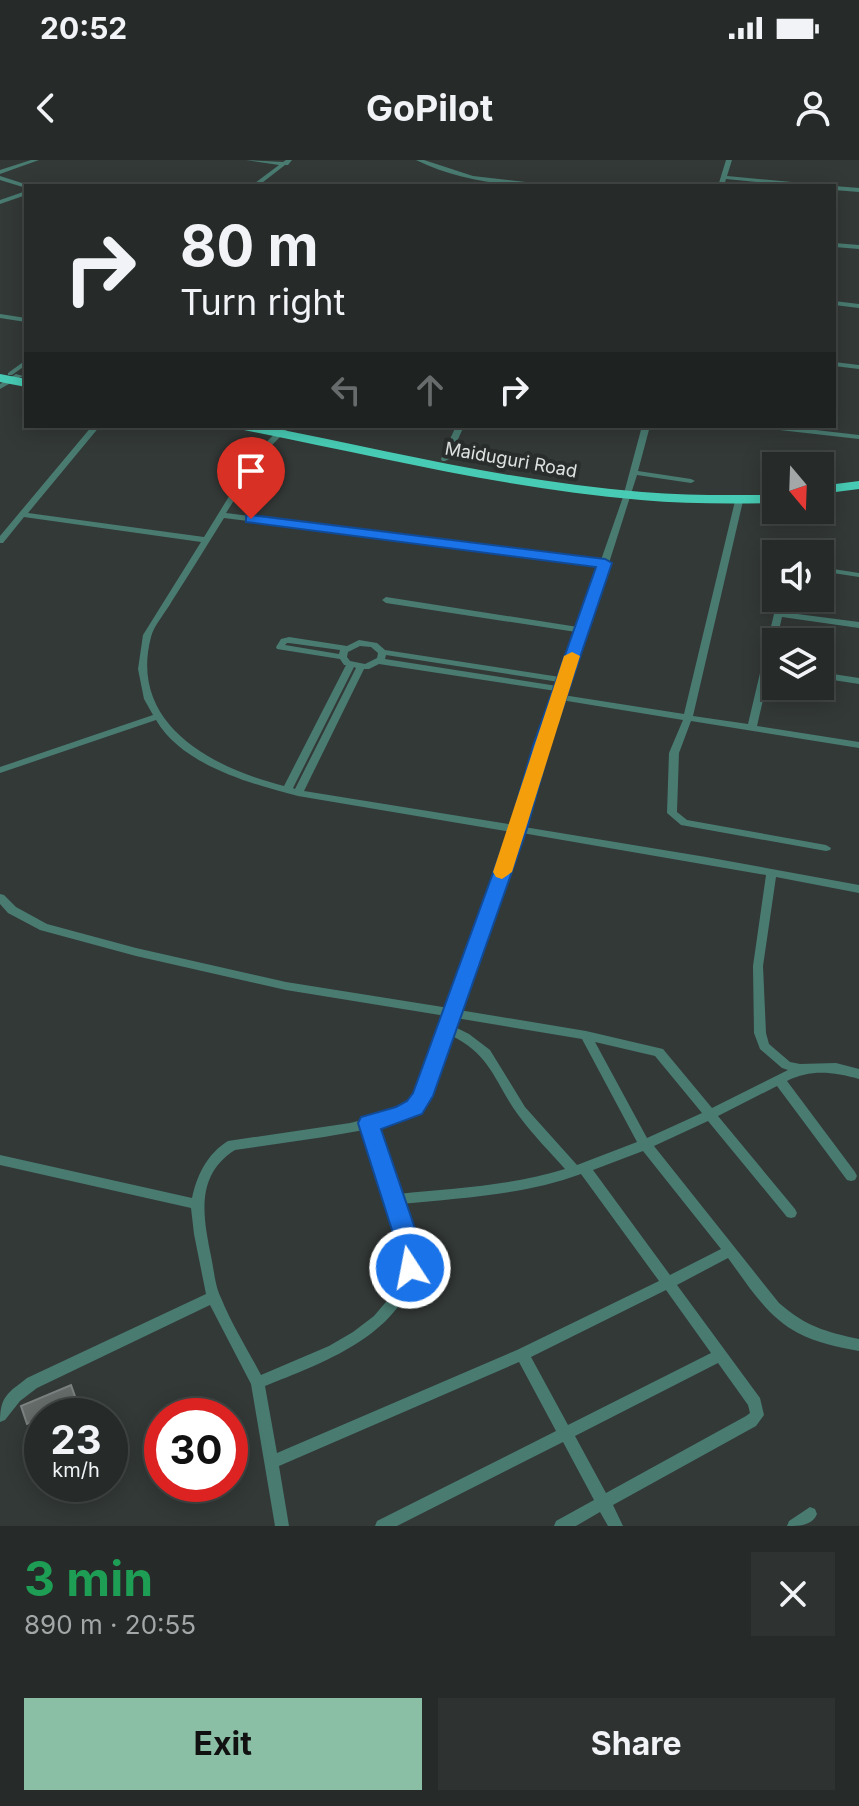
<!DOCTYPE html>
<html lang="en">
<head>
<meta charset="utf-8">
<style>
	body { margin:0; font-family:Inter,sans-serif; background:#2e3331; color:#f1f3f6; height:100vh; display:flex; flex-direction:column; font-size:30px; white-space:nowrap }
	* { box-sizing:border-box; margin:0 }
	p { font-size:26px; color:#a4a7a8 }
	.icon { flex:none; width:44px; height:44px; fill:none; stroke:currentColor; stroke-width:2; stroke-linecap:round; stroke-linejoin:round }
	.map { position:relative; height:1366px; overflow:hidden }
	.drawer { display:flex; flex-direction:column; background:#262b29; flex:1 }
	.drawer>* { flex:none }
	.hud { position:absolute; left:24px; top:24px; width:812px; height:244px; border-radius:0px; box-shadow:0 4px 20px #0003,0 0 0 2px #424746; background:#262b29; color:#f1f3f6; overflow:hidden }
	.needle { width:52px; rotate:161deg }
	.tools { position:absolute; left:762px; top:292px; display:grid; gap:16px }
	.tools a { display:grid; place-items:center; width:72px; height:72px; border-radius:0px; background:#262b29; box-shadow:0 4px 20px #0003,0 0 0 2px #424746; font-size:40px }
	.speed { position:absolute; left:24px; top:1238px; display:flex; gap:16px; font-size:40px; font-weight:700; text-align:center }
	.speed>* { display:grid; place-content:center; width:104px; height:104px; border-radius:50%; background:#262b29; box-shadow:0 4px 20px #0003,0 0 0 2px #424746; line-height:1 }
	.speed small { font-size:20px; font-weight:400 }
	.speed .limit { border:12px solid #d22; background:#fff; color:#111 }
	.pin { position:absolute; display:grid; place-items:center; width:68px; height:68px; color:#fff; margin:-82px -34px; border-radius:50% 50% 50% 0; rotate:-45deg; box-shadow:0 0 8px #0007 }
	.pin .icon { rotate:45deg }
	.me { position:absolute; width:88px; margin:-44px; rotate:349deg; stroke-linejoin:round; filter:drop-shadow(0 0 6px #0008) }
	.turn { display:flex; align-items:center; gap:28px; height:168px; padding:0 24px; font-size:36px }
	.turn .icon { width:104px; height:104px; stroke-width:2.5 }
	.turn b { display:block; font-size:56px; line-height:68px }
	.lanes { display:flex; align-items:center; height:76px; padding:0 24px; background:#0003; justify-content:center; gap:40px; direction:ltr }
	.lanes .off { opacity:.35 }
	.round { display:grid; place-items:center; flex:none; width:84px; height:84px; border-radius:0px; background:#2e3331 }
	.summary { display:flex; align-items:center; justify-content:space-between; height:136px; padding:0 24px }
	h1 { font-size:48px; font-weight:700; line-height:60px; color:#1e9e55 }
	.action { display:flex; gap:16px; margin-top:auto; padding:16px 24px }
	.action a { flex:1; height:92px; border-radius:0px; background:#8abfa5; color:#111; font-size:32px; font-weight:700; line-height:92px; text-align:center }
	.action a+a { background:#2e3331; color:#f1f3f6 }
	.status { display:flex; justify-content:space-between; align-items:center; height:56px; padding:0 40px; background:#262b29; direction:ltr }
	.status svg { height:22px; fill:currentColor }
	header { display:flex; justify-content:space-between; align-items:center; height:104px; padding:0 24px; background:#262b29; font-size:36px; font-weight:700 }
	.map>svg:first-child { display:block }
</style>
</head>
<body>
<div class="status"><b>20:52</b><svg viewBox="0 0 49 12"><path d="M0 12V9h3v3zM5 12V6h3v6zM10 12V3h3v9zM15 12V0h3v12zM26 1h20v11H26zM47 4h2v5h-2z"/></svg></div>
<header><svg class="icon" aria-label="back" viewBox="0 0 24 24"><path d="M15 5l-7 7 7 7"/></svg>GoPilot<svg class="icon" aria-label="person" viewBox="0 0 24 24"><circle cx="12" cy="8" r="4"/><path d="M4 21q1-7 8-7t8 7"/></svg></header>
<div class="map">
<svg width="859" height="1366" viewBox="0 0 859 1366">
	<rect width="100%" height="100%" fill="#333937"/>
	<path fill="#666c6a" stroke="#7c8281" stroke-width="2" d="M 71,1225 L 77,1242 L 27,1264 L 21,1246 Z"/>
	<g fill="none" stroke-linecap="round" stroke-linejoin="round">
		<path fill="#497b71" fill-rule="evenodd" d="M 31,0 L 39,0 L 0,14 L 0,10 Z
			M 246,0 L 283,2 L 286,0 L 292,0 L 288,5 L 285,5 L 258,26 L 251,26 L 279,5 Z
			M 416,0 L 424,0 L 473,16 L 544,24 L 547,26 C 503,26 456,20 416,0 Z
			M 726,0 L 732,0 L 727,16 L 814,24 L 817,26 L 798,26 L 726,19 L 724,26 L 718,26 Z
			M 0,16 L 28,25 L 29,26 L 26,26 L 26,28 L 0,20 Z
			M 834,26 L 859,28 L 859,32 L 834,30 Z
			M 26,31 L 26,35 L 0,44 L 0,40 Z
			M 834,83 L 859,85 L 859,89 L 834,87 Z
			M 834,141 L 859,144 L 859,148 L 834,145 Z
			M 0,154 L 26,158 L 26,162 L 0,158 Z
			M 26,200 L 26,205 L 12,215 L 8,215 L 8,213 Z
			M 834,202 L 859,205 L 859,209 L 834,206 Z
			M 92,266 L 100,266 L 28,353 L 204,377 L 257,291 L 283,266 L 291,266 L 263,294 L 226,353 L 601,400 L 623,337 L 642,266 L 650,266 L 638,311 L 691,319 L 695,321 L 691,323 L 637,315 L 609,403 L 563,535 L 684,554 L 735,341 L 739,339 L 743,341 L 693,556 L 748,564 L 774,454 L 776,438 L 784,438 L 782,452 L 859,462 L 859,468 L 782,457 L 757,566 L 859,582 L 859,588 L 691,561 L 679,593 L 677,652 L 687,660 L 826,685 L 831,688 L 830,690 L 826,691 L 681,665 L 667,653 L 669,593 L 683,560 L 561,540 L 546,586 L 524,667 L 706,697 L 859,725 L 859,733 L 776,717 L 763,806 L 766,873 L 769,884 L 790,902 L 800,904 L 836,903 L 859,909 L 859,919 C 833,912 811,909 787,921 L 855,1012 L 857,1016 L 855,1020 L 851,1021 L 847,1020 L 777,926 L 718,956 L 795,1049 L 797,1053 L 795,1057 L 791,1058 L 787,1057 L 708,961 L 654,986 L 779,1143 C 805,1166 826,1172 859,1179 L 859,1191 C 838,1187 817,1183 798,1173 C 767,1157 748,1125 728,1098 L 677,1125 L 760,1238 L 764,1255 L 756,1266 L 613,1345 L 623,1366 L 608,1366 L 600,1352 L 576,1366 L 554,1366 L 556,1361 L 594,1340 L 563,1282 L 397,1366 L 375,1366 L 377,1361 L 556,1271 L 519,1202 L 279,1306 L 289,1366 L 275,1366 L 251,1224 L 210,1145 L 37,1228 L 20,1241 L 5,1260 L 0,1262 C 0,1236 8,1233 27,1218 L 206,1134 L 194,1074 L 191,1048 L 0,1005 L 0,995 L 192,1038 C 197,1015 207,994 228,981 L 350,963 L 391,953 L 406,947 L 418,934 L 446,856 L 286,830 L 136,796 L 40,770 L 8,753 L 0,744 L 0,734 L 4,735 L 16,747 L 47,764 L 136,788 L 286,822 L 449,848 L 512,672 L 298,636 C 251,624 182,605 156,560 L 0,613 L 0,607 L 153,555 L 144,539 L 138,509 L 143,475 L 201,382 L 24,357 L 3,383 L 0,383 L 0,376 ZM 224,358 L 600,405 L 578,467 L 386,437 L 382,440 L 386,443 L 576,472 L 560,517 L 385,490 L 377,483 L 359,480 L 347,486 L 289,477 L 281,479 L 276,487 L 277,489 L 340,499 L 344,505 L 346,505 L 284,626 C 213,608 128,565 151,477 C 154,465 166,452 172,441 C 190,413 207,385 224,358 ZM 287,483 L 289,483 L 340,490 L 339,494 L 285,485 ZM 360,486 L 371,487 L 378,493 L 377,498 L 365,504 L 350,501 L 347,497 L 348,492 ZM 386,495 L 559,522 L 557,526 L 385,499 ZM 379,504 L 556,531 L 536,586 L 514,665 L 304,631 L 364,509 L 369,509 ZM 354,507 L 356,508 L 295,629 L 293,628 ZM 522,673 L 766,715 L 753,806 L 754,873 L 760,889 L 782,908 L 788,910 L 712,948 L 663,889 L 586,871 L 459,850 ZM 456,858 L 582,879 L 637,982 L 577,1005 L 525,947 L 490,890 L 469,874 L 453,866 ZM 450,875 C 492,895 494,922 519,956 C 533,975 549,991 565,1009 C 511,1026 454,1028 398,1034 L 375,967 C 389,963 406,960 417,951 C 433,939 444,894 450,875 ZM 595,882 L 655,896 L 702,953 L 647,978 ZM 364,970 L 404,1089 L 400,1117 L 391,1136 L 374,1156 L 353,1172 L 329,1186 L 261,1215 C 248,1190 232,1165 221,1138 C 215,1126 214,1110 211,1096 C 203,1057 195,1015 235,990 L 324,977 ZM 643,991 L 721,1089 L 670,1115 L 593,1010 ZM 581,1014 L 659,1121 L 517,1190 L 277,1293 L 265,1226 C 325,1202 417,1170 416,1091 C 416,1078 406,1058 401,1044 C 462,1038 524,1035 581,1014 ZM 666,1130 L 711,1193 L 568,1265 L 531,1197 ZM 718,1203 L 748,1245 L 750,1253 L 746,1256 L 606,1333 L 575,1276 Z
			M 456,266 L 464,266 L 449,299 L 445,301 L 442,301 L 441,299 Z
			M 758,266 L 781,266 L 859,275 L 859,279 L 762,268 Z
			M 820,407 L 859,413 L 859,417 L 820,411 Z
			M 820,512 L 859,518 L 859,524 L 820,518 Z
			M 810,1347 L 815,1349 L 817,1354 C 812,1366 799,1366 787,1366 L 789,1361 Z"/>
		<path fill="#497b71" fill-rule="evenodd" d="M 16,214 L 23,216 L 0,229 L 0,224 Z"/>
		<path fill="#48cbb4" fill-rule="evenodd" d="M 0,214 L 26,219 L 26,227 L 0,222 Z
			M 238,266 L 263,266 C 389,291 514,322 642,332 C 687,336 731,335 776,335 L 776,343 C 731,344 686,344 641,340 C 507,329 376,296 244,270 Z
			M 859,321 L 859,329 L 820,334 L 820,326 Z"/>
	</g>
	<path fill="#1a73e8" stroke="#114b97" stroke-width="2" d="M 251,355 L 605,399 L 612,403 L 550,586 L 527,669 L 433,936 L 422,954 L 381,969 L 422,1089 L 422,1108 L 419,1116 L 410,1119 L 402,1116 L 398,1089 L 358,963 L 361,957 L 396,947 L 407,941 L 413,933 L 509,669 L 533,586 L 596,407 L 246,362 L 246,356 Z"/>
	<path fill="#f59e0b" d="M 572,492 L 580,496 L 512,712 L 502,719 L 496,717 L 493,712 L 564,496 Z"/>
	<g text-anchor="middle" stroke-width="8" stroke-linejoin="round" paint-order="stroke">
		<g font-size="18" fill="#dee2e1" stroke="#292e2d">
			<text transform="translate(511 300) rotate(10)" y="6">Maiduguri Road</text>
		</g>
	</g>
</svg>
<div class="tools">
<a><svg class="needle" viewBox="-14 -14 28 28"><path d="M0-13l5 13h-10z" fill="#e53935"/><path d="M0 13l5-13h-10z" fill="#a4a7a8"/></svg></a>
<a><svg class="icon" aria-label="sound" viewBox="0 0 24 24"><path d="M4 9h4l5-4v14l-5-4H4zM17 9q2 3 0 6"/></svg></a>
<a><svg class="icon" aria-label="layers" viewBox="0 0 24 24"><path d="M12 4l9 5-9 5-9-5zM3 14l9 5 9-5"/></svg></a>
</div>
<div class="speed"><div>23<small>km/h</small></div><div class="limit">30</div></div>
<div class="pin" style="left:251px;top:359px;background:#d93025"><svg class="icon" aria-label="arrive" viewBox="0 0 24 24"><path d="M6 21V4h12l-3 4 3 4H6"/></svg></div>
<svg class="me" style="left:410px;top:1108px" viewBox="-20 -20 40 40"><circle r="17" fill="#1a73e8" stroke="#fff" stroke-width="3"/><path d="M0-11L8 9 0 5-8 9z" fill="#fff"/></svg>
<div class="hud">
<div class="turn"><svg class="icon" aria-label="right" viewBox="0 0 24 24"><path d="M7 20v-9h11M14 6l5 5-5 5"/></svg><div><b>80 m</b>Turn right</div></div>
<div class="lanes"><svg class="icon off" aria-label="left" viewBox="0 0 24 24"><path d="M17 20v-9H6M10 6l-5 5 5 5"/></svg><svg class="icon off" aria-label="ahead" viewBox="0 0 24 24"><path d="M12 20V5M6 11l6-6 6 6"/></svg><svg class="icon" aria-label="right" viewBox="0 0 24 24"><path d="M7 20v-9h11M14 6l5 5-5 5"/></svg></div>
</div>
</div>
<section class="drawer">
<div class="summary"><div><h1>3 min</h1><p>890 m · 20:55</p></div><a class="round"><svg class="icon" aria-label="close" viewBox="0 0 24 24"><path d="M6 6l12 12M18 6L6 18"/></svg></a></div>
<div class="action"><a>Exit</a><a>Share</a></div>
</section>
</body>
</html>
